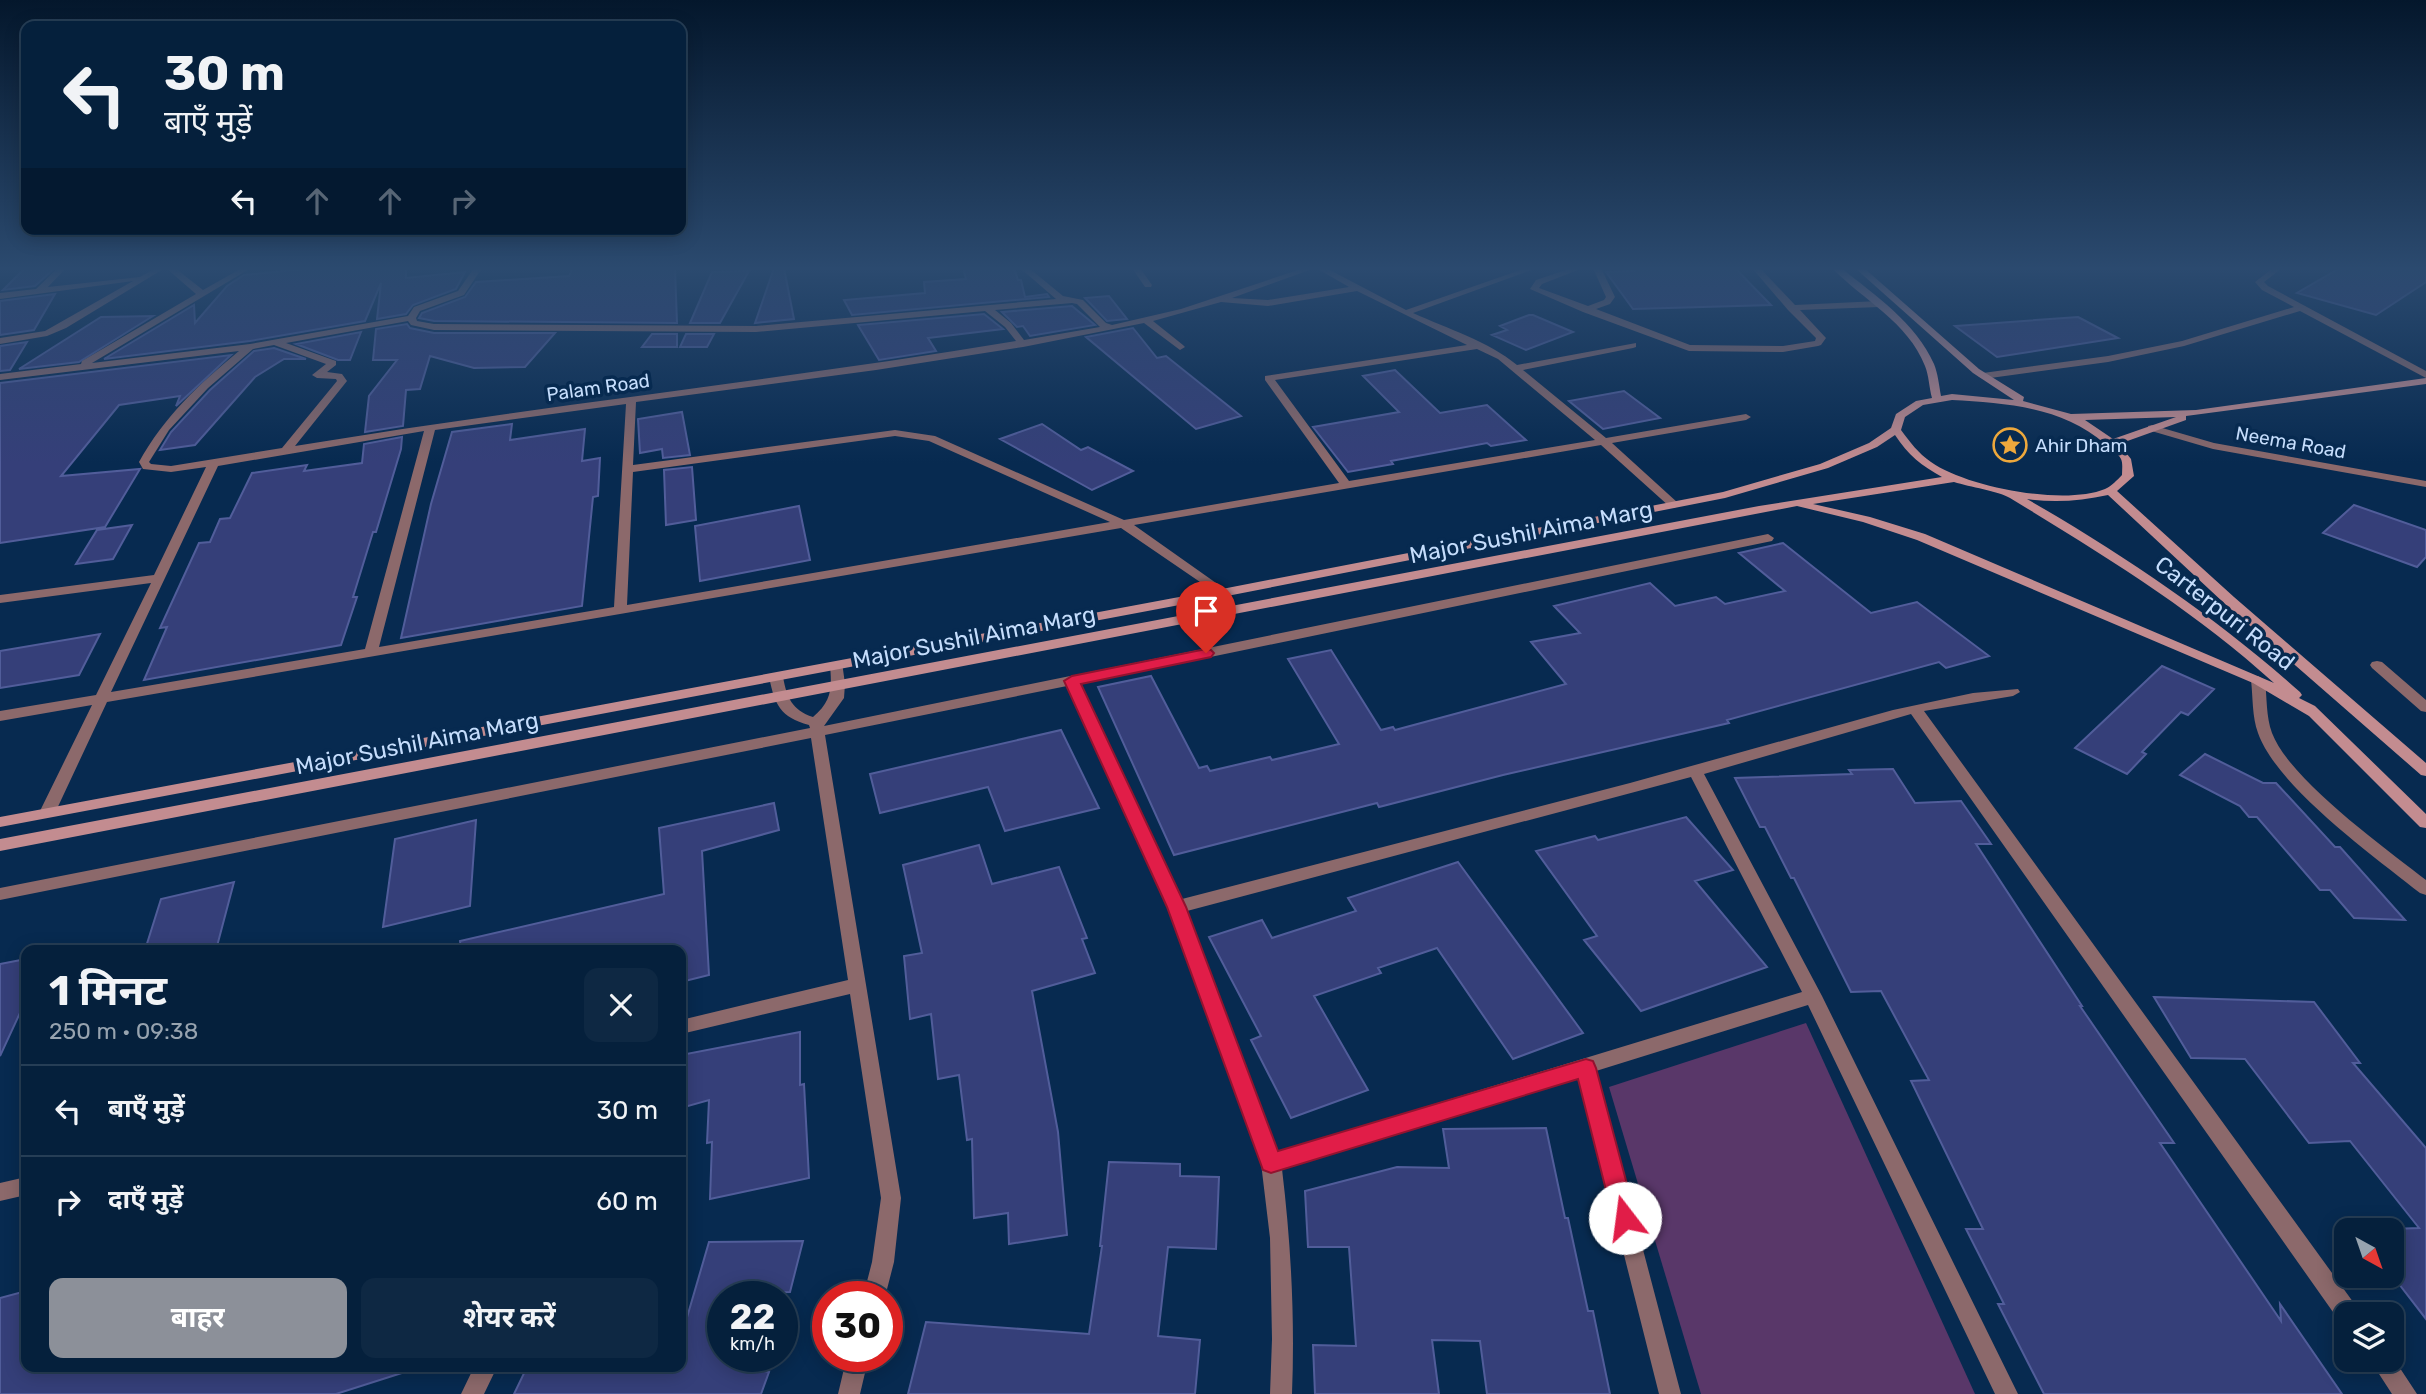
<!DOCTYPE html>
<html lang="hi">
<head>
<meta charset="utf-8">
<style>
	body { margin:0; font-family:Rubik,"Noto Sans Devanagari",sans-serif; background:#0e2843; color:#f1f3f6; height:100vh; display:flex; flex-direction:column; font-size:26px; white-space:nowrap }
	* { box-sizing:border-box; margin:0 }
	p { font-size:23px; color:#97a3af }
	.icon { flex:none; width:38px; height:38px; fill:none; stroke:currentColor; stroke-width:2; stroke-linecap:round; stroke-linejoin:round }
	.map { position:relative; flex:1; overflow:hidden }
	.sheet { position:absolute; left:21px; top:945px; width:665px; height:427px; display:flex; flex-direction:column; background:#05203c; border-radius:14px; box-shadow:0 4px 18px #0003,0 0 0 2px #263e56 }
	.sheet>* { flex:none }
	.banner { position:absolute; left:21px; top:21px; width:665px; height:214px; border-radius:14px; box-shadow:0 4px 18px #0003,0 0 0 2px #263e56; background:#05203c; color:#f1f3f6; overflow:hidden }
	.needle { width:46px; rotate:140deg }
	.buttons { position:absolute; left:2334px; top:1218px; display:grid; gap:14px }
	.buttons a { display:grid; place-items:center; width:70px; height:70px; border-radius:14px; background:#05203c; box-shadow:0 4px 18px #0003,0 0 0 2px #263e56; font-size:35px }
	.speed { position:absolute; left:707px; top:1281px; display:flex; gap:14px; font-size:35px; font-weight:700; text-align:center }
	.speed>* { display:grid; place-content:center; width:91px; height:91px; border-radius:50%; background:#05203c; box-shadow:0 4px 18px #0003,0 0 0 2px #263e56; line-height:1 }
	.speed small { font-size:18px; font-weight:400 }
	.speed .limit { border:10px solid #d22; background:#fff; color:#111 }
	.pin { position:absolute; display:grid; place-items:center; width:60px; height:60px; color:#fff; margin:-72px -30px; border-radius:50% 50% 50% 0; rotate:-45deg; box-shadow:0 0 7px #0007 }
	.pin .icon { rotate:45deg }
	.me { position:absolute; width:77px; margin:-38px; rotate:345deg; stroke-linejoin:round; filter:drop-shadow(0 0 5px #0008) }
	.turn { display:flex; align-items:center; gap:24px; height:147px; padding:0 28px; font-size:32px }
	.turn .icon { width:91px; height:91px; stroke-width:2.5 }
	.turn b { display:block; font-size:49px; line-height:60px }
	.lanes { display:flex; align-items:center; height:66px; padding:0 28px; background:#0003; justify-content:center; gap:35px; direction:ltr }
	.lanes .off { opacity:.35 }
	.round { display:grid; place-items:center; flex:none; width:74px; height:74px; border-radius:14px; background:#0e2843 }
	.headline { display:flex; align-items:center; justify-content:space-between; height:119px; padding:0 28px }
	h1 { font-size:42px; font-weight:700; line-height:52px }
	.primary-button { display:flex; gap:14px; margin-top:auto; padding:14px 28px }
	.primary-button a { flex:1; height:80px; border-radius:14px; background:#8c9099; color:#fff; font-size:28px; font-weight:700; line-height:80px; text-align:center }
	.primary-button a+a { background:#0e2843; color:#f1f3f6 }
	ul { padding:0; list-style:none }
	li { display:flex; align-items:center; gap:21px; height:91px; padding:0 28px; border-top:2px solid #263e56 }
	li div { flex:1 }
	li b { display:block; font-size:26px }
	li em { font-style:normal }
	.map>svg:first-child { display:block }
</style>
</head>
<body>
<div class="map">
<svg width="2426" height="1394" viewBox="0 0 2426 1394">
	<rect width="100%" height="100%" fill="#072a50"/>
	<path fill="#593769" d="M 1806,1023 L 1975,1394 L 1701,1394 L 1609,1087 Z"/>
	<path fill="#353f79" stroke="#515d9a" stroke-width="2" d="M 25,268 L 55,268 L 35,286 L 3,290 Z
		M 314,268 L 406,268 L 406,278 L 465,272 L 456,289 L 413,305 L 406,314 L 377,319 L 381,283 L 365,321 L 250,341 L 104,359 L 194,305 L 195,323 L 227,286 L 244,275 Z
		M 573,268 L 675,268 L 677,323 L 434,321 L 419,318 L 422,313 L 465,297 L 476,282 L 569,276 Z
		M 774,268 L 784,268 L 794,319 L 755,323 Z
		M 963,268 L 1014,268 L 1018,280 L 1021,280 L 1025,297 L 1047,294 L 1049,297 L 852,315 L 844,300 L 925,293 L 924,282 L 966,279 Z
		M 1632,268 L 1735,268 L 1771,305 L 1633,309 L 1606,272 L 1634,271 Z
		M 2340,268 L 2426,268 L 2426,282 L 2376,315 L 2297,293 Z
		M 749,271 L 720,323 L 690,323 L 712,272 Z
		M 55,294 L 34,330 L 0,335 L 0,301 Z
		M 1109,296 L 1127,319 L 1107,321 L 1085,298 Z
		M 1072,306 L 1095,325 L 1030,336 L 1023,326 L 1017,327 L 1002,312 Z
		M 984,314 L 1003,329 L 928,338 L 936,351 L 879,360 L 858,325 Z
		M 1529,315 L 1533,315 L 1573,332 L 1526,350 L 1492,335 L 1507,330 L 1500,326 Z
		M 153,316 L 79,362 L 19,369 L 101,317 Z
		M 2078,317 L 2118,338 L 1997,357 L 1955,326 Z
		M 407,324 L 410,328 L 434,333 L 555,333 L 525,367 L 474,368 L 430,356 L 420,389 L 406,390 L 403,426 L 365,432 L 369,396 L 397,360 L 373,360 L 376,329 Z
		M 1133,328 L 1157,358 L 1166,356 L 1241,416 L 1196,429 L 1086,337 Z
		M 361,332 L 350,360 L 338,360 L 296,344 Z
		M 652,334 L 677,334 L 677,347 L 642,347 Z
		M 686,334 L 714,334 L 707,347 L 680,347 Z
		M 27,342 L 10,370 L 0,371 L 0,346 Z
		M 274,348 L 306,359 L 284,359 L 255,377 L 195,445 L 160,450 L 171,432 L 210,390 L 254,351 Z
		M 231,355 L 176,406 L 180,396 L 119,405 L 61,476 L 140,469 L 105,527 L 0,543 L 0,383 Z
		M 1395,370 L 1440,413 L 1487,405 L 1526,440 L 1491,446 L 1487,443 L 1391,461 L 1393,464 L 1348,472 L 1313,427 L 1399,412 L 1363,376 Z
		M 1624,391 L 1660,418 L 1603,429 L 1569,401 Z
		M 682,412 L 690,455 L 663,458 L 662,449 L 640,453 L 638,419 Z
		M 512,424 L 510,440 L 585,429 L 582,461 L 600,458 L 598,496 L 593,497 L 582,606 L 401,638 L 431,504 L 452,432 Z
		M 1042,424 L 1081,450 L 1088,447 L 1133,471 L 1092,490 L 1000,439 Z
		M 402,437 L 401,449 L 376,532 L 373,532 L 353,597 L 357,597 L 341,645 L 144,680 L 167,627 L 160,628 L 199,543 L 210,542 L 220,519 L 230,518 L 252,473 L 307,465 L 304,471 L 362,463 L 364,444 Z
		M 692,467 L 696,520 L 666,525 L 664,470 Z
		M 2354,505 L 2426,530 L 2426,557 L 2417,567 L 2323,533 Z
		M 799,506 L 810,560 L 700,581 L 695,526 Z
		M 132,525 L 113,559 L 76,564 L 97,530 Z
		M 1783,543 L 1871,613 L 1917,602 L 1989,656 L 1946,668 L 1939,662 L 1727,720 L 1729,723 L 1503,775 L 1379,807 L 1377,803 L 1174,855 L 1098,687 L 1151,676 L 1199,768 L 1207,766 L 1210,771 L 1270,757 L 1272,760 L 1339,744 L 1288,659 L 1331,650 L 1381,730 L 1393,727 L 1395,730 L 1566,684 L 1531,642 L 1580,633 L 1554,606 L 1650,583 L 1675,606 L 1716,597 L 1725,604 L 1785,591 L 1739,553 Z
		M 100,634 L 79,675 L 0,688 L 0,651 Z
		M 2162,666 L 2214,689 L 2188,715 L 2181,712 L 2142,752 L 2146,754 L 2127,774 L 2075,748 Z
		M 1061,730 L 1099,808 L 1005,831 L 988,787 L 880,813 L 870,774 Z
		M 2205,754 L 2263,783 L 2276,783 L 2335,847 L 2340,847 L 2405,920 L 2354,918 L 2330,890 L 2320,890 L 2257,817 L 2249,817 L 2240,806 L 2180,775 Z
		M 1893,769 L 1915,803 L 1961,801 L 1991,844 L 1976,844 L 2082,1006 L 2080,1006 L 2174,1143 L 2160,1143 L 2281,1321 L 2280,1304 L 2342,1394 L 2044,1394 L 1998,1304 L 2004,1304 L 1966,1229 L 1983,1229 L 1911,1081 L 1929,1080 L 1881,991 L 1851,992 L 1794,878 L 1791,878 L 1765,827 L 1760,827 L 1735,778 L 1852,774 L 1849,770 Z
		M 774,803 L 779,830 L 702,851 L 709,975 L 681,982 L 681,950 L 461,950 L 460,941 L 664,894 L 659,828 Z
		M 1686,817 L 1733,870 L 1695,881 L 1767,967 L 1641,1011 L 1584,940 L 1597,936 L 1536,851 L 1595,836 L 1598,840 Z
		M 476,820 L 470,906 L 383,927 L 395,839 Z
		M 979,845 L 992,884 L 1059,867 L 1087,938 L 1082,939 L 1095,973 L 1032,991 L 1058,1132 L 1067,1235 L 1009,1244 L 1008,1213 L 974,1218 L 972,1139 L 967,1140 L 959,1075 L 938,1079 L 931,1014 L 910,1019 L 904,956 L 922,953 L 903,865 Z
		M 1458,862 L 1583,1033 L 1513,1059 L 1437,948 L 1378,968 L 1381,973 L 1314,996 L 1368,1090 L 1291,1118 L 1251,1040 L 1261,1036 L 1209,937 L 1262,920 L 1272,938 L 1356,911 L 1348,898 Z
		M 234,882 L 216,950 L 145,950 L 161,899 Z
		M 26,959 L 26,1000 L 0,1056 L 0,964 Z
		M 2154,997 L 2314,1002 L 2360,1063 L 2353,1063 L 2426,1148 L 2426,1319 L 2392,1275 L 2392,1229 L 2419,1228 L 2350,1141 L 2309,1143 L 2245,1059 L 2191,1058 Z
		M 800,1032 L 800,1085 L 804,1084 L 809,1178 L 710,1199 L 712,1142 L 707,1143 L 709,1100 L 681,1108 L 681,1055 Z
		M 1546,1128 L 1565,1218 L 1568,1218 L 1588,1311 L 1593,1311 L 1610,1394 L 1487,1394 L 1480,1341 L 1432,1340 L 1439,1394 L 1315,1394 L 1313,1345 L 1356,1346 L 1349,1247 L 1308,1247 L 1305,1191 L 1397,1167 L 1449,1168 L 1443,1129 Z
		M 1109,1162 L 1180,1164 L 1180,1176 L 1219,1177 L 1216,1249 L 1168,1247 L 1158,1336 L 1200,1340 L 1195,1394 L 908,1394 L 926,1322 L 1089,1334 L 1102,1246 L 1100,1246 Z
		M 803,1241 L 790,1292 L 723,1293 L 723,1356 L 768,1356 L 764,1371 L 769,1372 L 761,1394 L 514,1394 L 527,1367 L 681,1367 L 681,1338 L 709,1242 Z
		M 26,1291 L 26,1367 L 405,1367 L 405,1372 L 336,1394 L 0,1394 L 0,1298 Z"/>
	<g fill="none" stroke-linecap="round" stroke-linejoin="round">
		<path fill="#8c696b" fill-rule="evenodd" d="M 1572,268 L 1583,268 L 1542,284 L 1539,288 L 1588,306 L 1604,300 L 1606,297 L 1593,268 L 1601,268 L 1615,297 L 1610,304 L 1596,309 L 1690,345 L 1783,346 L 1815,341 L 1816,338 L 1788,310 L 1752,268 L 1760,268 L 1795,305 L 1879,301 L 1883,304 L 1879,307 L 1800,310 L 1826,338 L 1821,345 L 1818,346 L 1783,352 L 1689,351 L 1583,312 L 1530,289 L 1536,280 Z
			M 2377,661 L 2382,662 L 2426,700 L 2426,712 L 2421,711 L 2372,668 L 2370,665 L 2372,662 Z"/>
		<path fill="#8c696b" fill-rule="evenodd" d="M 58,268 L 66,268 L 48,287 L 140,277 L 156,268 L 165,268 L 66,328 L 47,336 L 0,344 L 0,338 L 45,331 L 133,281 L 0,299 L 0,293 L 36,289 Z
			M 166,268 L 175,268 L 203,290 L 242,268 L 251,268 L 92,363 L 250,344 L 408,316 L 414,307 L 458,291 L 474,268 L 482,268 L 464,295 L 420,311 L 416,318 L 417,321 L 434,324 L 756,326 L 1056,299 L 1020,268 L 1029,268 L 1063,296 L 1083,300 L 1106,323 L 1112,325 L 1181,309 L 1304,268 L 1315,268 L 1232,298 L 1268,300 L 1349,287 L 1316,268 L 1326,268 L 1406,310 L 1526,268 L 1537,268 L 1413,313 C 1448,329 1488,341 1517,365 L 1636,343 L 1636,347 L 1633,348 L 1523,370 L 1606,438 L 1746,414 L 1751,417 L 1746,420 L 1612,443 L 1678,503 L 1680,505 L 1674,508 L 1670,507 L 1601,445 L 1134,525 L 1226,590 L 1228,593 L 1226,596 L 1222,597 L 1121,528 L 107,702 L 55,813 L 52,817 L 42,817 L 39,813 L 92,705 L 0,721 L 0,711 L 96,695 L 151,583 L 0,603 L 0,595 L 154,575 L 206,467 L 171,472 L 143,469 L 139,462 C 164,417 199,384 239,351 L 0,380 L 0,374 L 81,364 L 82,361 L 196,294 ZM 1357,291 L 1467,345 L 1265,376 L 1265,380 L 1339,483 L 1124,520 L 935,436 L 895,430 L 633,465 L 636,402 L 876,370 L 1023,347 L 1144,323 L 1180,350 L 1185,347 L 1183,345 L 1153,321 L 1221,302 L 1268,306 ZM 1072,303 L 1077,304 L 1100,327 L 1024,340 L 1011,323 L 995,310 ZM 985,311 L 1005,327 L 1016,341 C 776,381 535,406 295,446 L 347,381 L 342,374 L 327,372 L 336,365 L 336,361 L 286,343 L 408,321 L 411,325 L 434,330 L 756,332 ZM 274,345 L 326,364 L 312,375 L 317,378 L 336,379 L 337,381 L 282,448 L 171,466 L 151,464 L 149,462 L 169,430 L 208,388 L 253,349 ZM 1477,349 L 1498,359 L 1595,440 L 1349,481 L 1275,380 ZM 626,404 L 614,607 L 379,647 L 435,430 ZM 424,431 L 365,649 L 111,692 L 218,466 ZM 895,436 L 929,441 L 1110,522 L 627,605 L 633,472 Z
			M 1132,268 L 1140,268 L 1152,285 L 1151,287 L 1145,287 Z
			M 2273,268 L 2282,268 L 2264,282 L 2268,286 L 2426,371 L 2426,378 L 2300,311 L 2184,346 L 2108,362 L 1983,379 L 1978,376 L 1983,373 L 2108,356 L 2182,341 L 2294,307 L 2262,290 L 2255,282 Z
			M 2152,425 L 2214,443 L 2426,481 L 2426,487 L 2213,449 L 2148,430 L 2148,426 Z
			M 1768,534 L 1774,538 L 1772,541 L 1080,684 L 1182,899 L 1630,783 L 1893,710 L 1973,693 L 2018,689 L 2020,692 L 2013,696 L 1924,711 L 2356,1306 L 2359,1314 L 2347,1314 L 2347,1324 L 2340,1322 L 1911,714 L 1704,774 L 1822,996 L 2018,1394 L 1995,1394 L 1808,1005 L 1596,1071 L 1681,1394 L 1659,1394 L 1579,1076 L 1282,1169 C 1291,1244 1295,1318 1292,1394 L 1270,1394 L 1272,1339 L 1270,1238 L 1261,1163 L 1169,907 L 1067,686 L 825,735 L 901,1198 L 894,1262 L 885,1297 L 863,1297 L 872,1262 L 881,1198 L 850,994 L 681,1034 L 681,1020 L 848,980 L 811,738 L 0,900 L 0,888 L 810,728 L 809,725 C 780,717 775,705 769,677 L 776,673 L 783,677 C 787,698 792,710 813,717 C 832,701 832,688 830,665 L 837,661 L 842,662 L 845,684 L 844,698 L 824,726 ZM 1691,777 L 1802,992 L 1277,1152 L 1187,911 Z
			M 2258,676 L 2265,680 C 2267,697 2266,717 2272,733 C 2290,780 2385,848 2426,880 L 2426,895 L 2420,893 C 2375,857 2277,787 2258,733 C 2252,717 2253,697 2251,680 Z
			M 26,1177 L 26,1195 L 0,1201 L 0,1183 Z
			M 847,1356 L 869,1356 L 860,1394 L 838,1394 Z
			M 2392,1356 L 2417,1394 L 2392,1394 L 2370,1360 L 2392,1360 Z
			M 474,1367 L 497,1367 L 484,1394 L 461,1394 Z"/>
		<path fill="#c38c90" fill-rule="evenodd" d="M 1832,268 L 1841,268 C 1875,295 1916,323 1934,364 C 1938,374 1939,385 1941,396 L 1952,394 L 2014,400 L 1973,373 L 1855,268 L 1864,268 L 1979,369 L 2024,397 L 2023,401 L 2071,414 L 2196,410 L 2426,378 L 2426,384 L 2186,416 L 2186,420 L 2119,444 L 2131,459 L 2134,476 L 2117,491 L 2234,597 L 2426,763 L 2426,776 L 2421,775 L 2224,603 L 2108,495 C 2081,501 2054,503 2027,499 C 2124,555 2216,617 2300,692 L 2302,695 L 2299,698 L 2315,706 L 2426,814 L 2426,828 L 2420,827 L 2309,716 L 2253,683 L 1917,540 L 1863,522 L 1797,506 L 0,851 L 0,839 L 1759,506 L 1942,477 C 1922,466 1908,455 1895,435 L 1877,447 L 1828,468 L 1725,498 L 1222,597 L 0,827 L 0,817 L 1222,589 L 1723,492 L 1820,464 L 1869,443 L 1891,428 L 1896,414 L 1916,401 L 1932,398 C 1929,387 1929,376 1925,366 C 1908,322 1863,300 1832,268 ZM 1952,400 C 2006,403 2063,407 2105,444 C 2110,448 2118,453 2121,459 C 2123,463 2122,470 2122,475 C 2117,480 2112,486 2105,489 C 2064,506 1966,487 1931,462 C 1918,453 1910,442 1901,430 L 1905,417 L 1923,405 ZM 2176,417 L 2113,439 L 2085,420 ZM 1954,482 C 1970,487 1998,491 2010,498 C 2102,554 2194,610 2274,683 L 1925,534 L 1870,517 L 1813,504 Z"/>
	</g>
	<linearGradient id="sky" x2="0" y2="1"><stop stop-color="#04172c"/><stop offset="0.58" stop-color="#2b4a6f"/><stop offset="1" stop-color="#2b4a6f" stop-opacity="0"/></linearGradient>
	<rect width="2426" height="463" fill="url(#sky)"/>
	<path fill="#e11d48" stroke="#92132f" stroke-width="2" d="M 1206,649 L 1211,650 L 1214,653 L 1211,657 L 1081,684 L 1186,907 L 1278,1151 L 1586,1059 L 1593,1061 L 1596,1068 L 1636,1218 L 1633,1226 L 1625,1229 L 1616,1226 L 1613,1218 L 1578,1079 L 1271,1173 L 1263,1170 L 1167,907 L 1064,681 L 1072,676 Z"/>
	<defs>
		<symbol id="sight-ring" viewBox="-11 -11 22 22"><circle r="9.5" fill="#072a50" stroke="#eda83c" stroke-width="1.5"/><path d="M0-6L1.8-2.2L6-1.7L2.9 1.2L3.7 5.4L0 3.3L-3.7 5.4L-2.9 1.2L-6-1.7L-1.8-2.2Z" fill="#eda83c"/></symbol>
	</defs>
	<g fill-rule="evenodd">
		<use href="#sight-ring" x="1991" y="426" width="38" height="38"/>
	</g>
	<g text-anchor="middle" stroke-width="7" stroke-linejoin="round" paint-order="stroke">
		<g font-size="19" fill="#c5ddfc" stroke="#072a50">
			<text transform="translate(598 387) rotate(-8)" y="7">Palam Road</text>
			<text transform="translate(2291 442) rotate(10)" y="7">Neema Road</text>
		</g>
		<g font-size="19" fill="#c5ddfc" stroke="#072a50" text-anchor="start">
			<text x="2035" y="452">Ahir Dham</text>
		</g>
		<g font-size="23" fill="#c5ddfc" stroke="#072a50">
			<text transform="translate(1531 532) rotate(-11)" y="8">Major Sushil Aima Marg</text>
			<text transform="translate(2225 613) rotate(38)" y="8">Carterpuri Road</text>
			<text transform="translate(974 637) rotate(-11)" y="8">Major Sushil Aima Marg</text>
			<text transform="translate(417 743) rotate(-11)" y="8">Major Sushil Aima Marg</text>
		</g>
	</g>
</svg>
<div class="buttons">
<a><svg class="needle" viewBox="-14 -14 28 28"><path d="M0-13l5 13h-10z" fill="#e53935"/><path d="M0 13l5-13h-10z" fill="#97a3af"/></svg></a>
<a><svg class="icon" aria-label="layers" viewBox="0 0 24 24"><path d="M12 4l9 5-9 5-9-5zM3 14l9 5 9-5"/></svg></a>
</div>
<div class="speed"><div>22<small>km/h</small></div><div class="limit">30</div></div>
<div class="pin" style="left:1206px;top:653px;background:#d93025"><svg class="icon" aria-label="arrive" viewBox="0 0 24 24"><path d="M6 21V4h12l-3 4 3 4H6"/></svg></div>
<svg class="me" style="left:1625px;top:1218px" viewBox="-20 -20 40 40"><circle r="19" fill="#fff"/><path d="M0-13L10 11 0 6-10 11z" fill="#e11d48"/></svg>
<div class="banner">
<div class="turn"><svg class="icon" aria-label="left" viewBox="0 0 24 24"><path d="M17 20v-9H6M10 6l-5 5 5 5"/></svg><div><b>30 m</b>बाएँ मुड़ें</div></div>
<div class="lanes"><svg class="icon" aria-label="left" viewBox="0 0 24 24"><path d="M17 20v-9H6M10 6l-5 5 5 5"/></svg><svg class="icon off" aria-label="ahead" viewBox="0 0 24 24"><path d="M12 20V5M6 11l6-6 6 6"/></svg><svg class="icon off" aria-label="ahead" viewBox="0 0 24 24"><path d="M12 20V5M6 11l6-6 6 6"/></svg><svg class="icon off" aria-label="right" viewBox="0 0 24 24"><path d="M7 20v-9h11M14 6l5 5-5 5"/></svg></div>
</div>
<section class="sheet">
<div class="headline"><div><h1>1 मिनट</h1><p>250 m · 09:38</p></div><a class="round"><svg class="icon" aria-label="close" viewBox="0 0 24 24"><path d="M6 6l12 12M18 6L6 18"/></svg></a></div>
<ul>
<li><svg class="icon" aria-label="left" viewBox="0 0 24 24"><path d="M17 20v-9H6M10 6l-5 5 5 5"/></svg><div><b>बाएँ मुड़ें</b></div><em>30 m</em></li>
<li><svg class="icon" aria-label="right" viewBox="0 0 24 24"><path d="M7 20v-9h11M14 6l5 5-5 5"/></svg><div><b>दाएँ मुड़ें</b></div><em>60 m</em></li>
</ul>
<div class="primary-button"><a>बाहर</a><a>शेयर करें</a></div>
</section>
</div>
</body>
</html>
